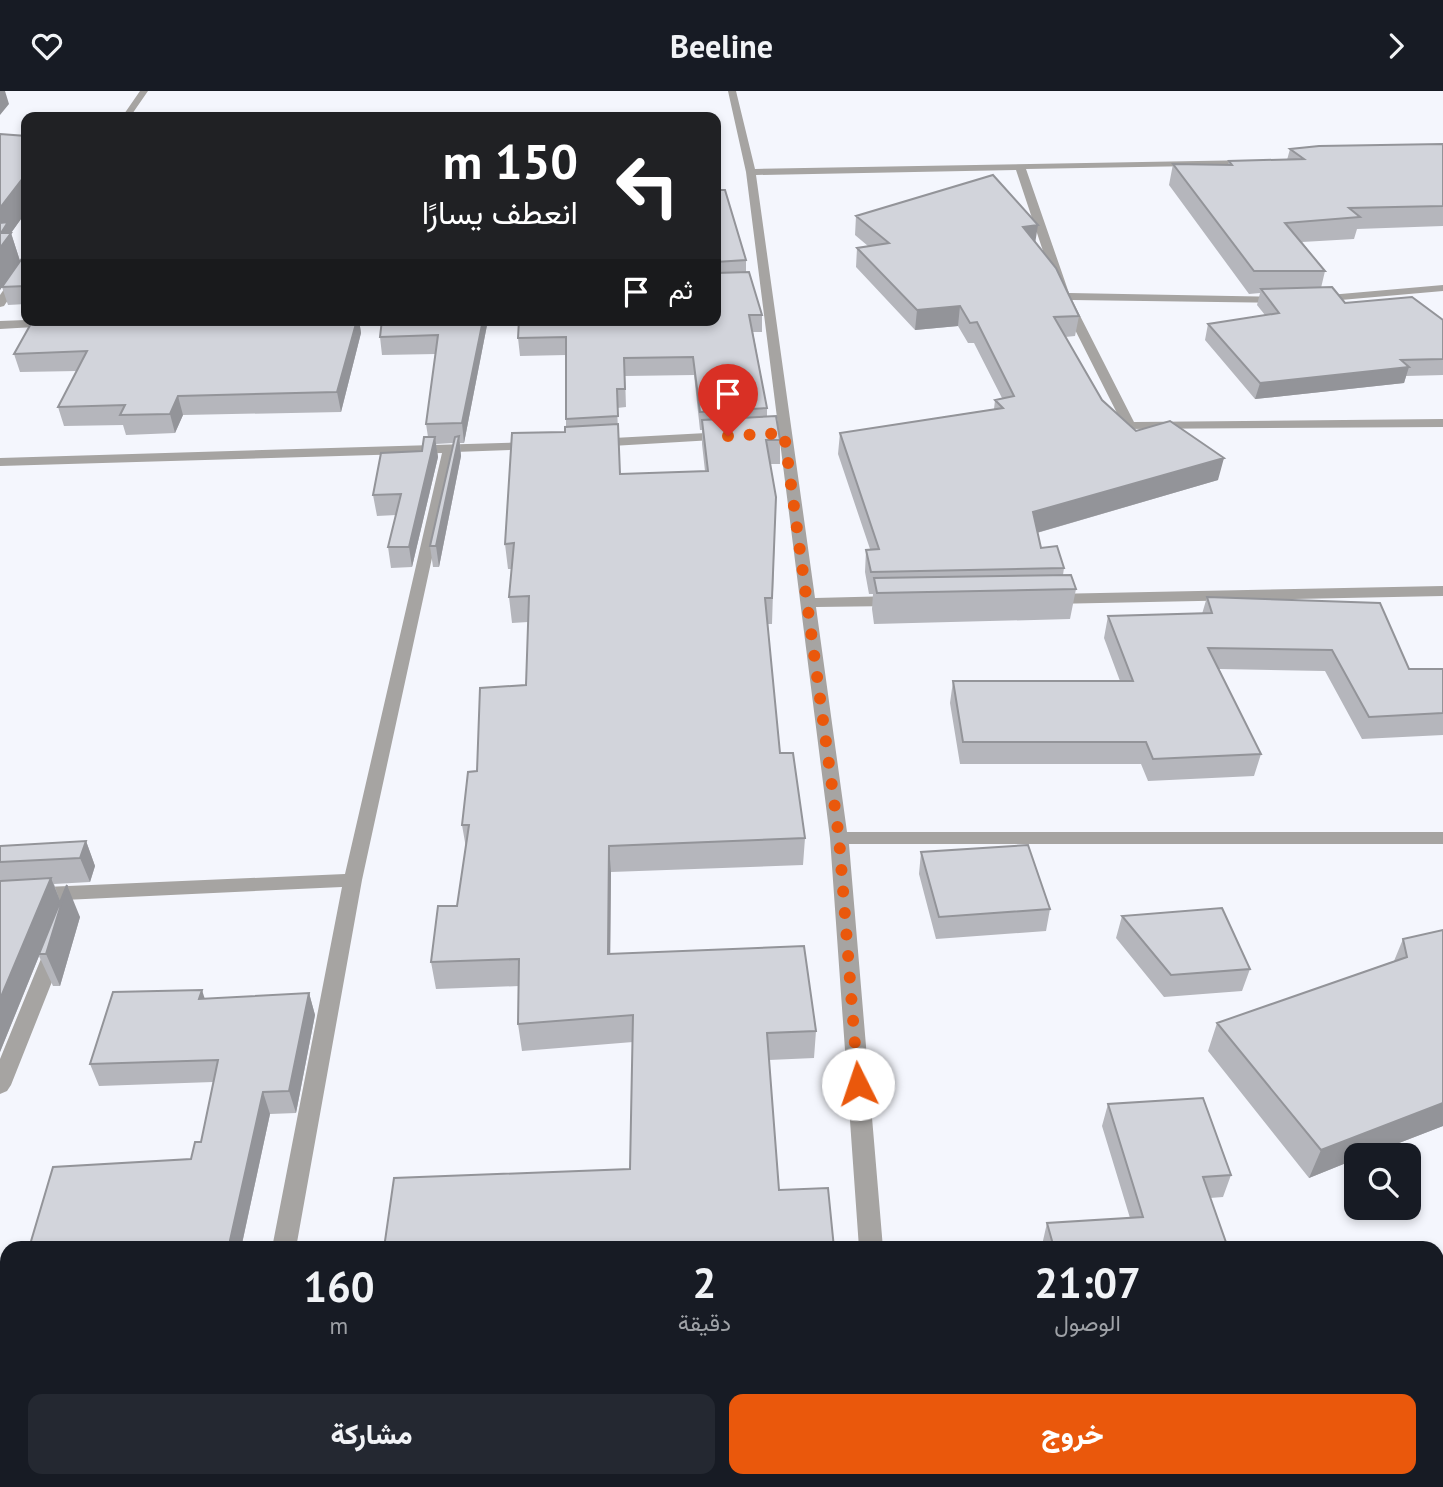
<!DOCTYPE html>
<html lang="ar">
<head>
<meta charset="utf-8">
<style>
	body { margin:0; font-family:"PT Sans",Vazirmatn,sans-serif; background:#242831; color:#f1f3f6; direction:rtl; height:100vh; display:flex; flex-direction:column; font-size:26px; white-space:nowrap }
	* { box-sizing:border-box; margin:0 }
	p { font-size:23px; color:#9ea1a6 }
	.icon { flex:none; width:38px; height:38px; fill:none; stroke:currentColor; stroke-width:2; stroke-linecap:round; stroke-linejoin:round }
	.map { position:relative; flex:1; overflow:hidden; direction:ltr }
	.drawer { position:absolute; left:0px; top:1150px; width:1444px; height:247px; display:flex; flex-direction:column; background:#171b24; border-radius:21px 21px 0 0; box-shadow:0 4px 10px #0003; direction:rtl }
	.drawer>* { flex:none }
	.top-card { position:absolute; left:21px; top:21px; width:700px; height:214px; border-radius:14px; box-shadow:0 4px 10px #0003; direction:rtl; background:#202124; color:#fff; overflow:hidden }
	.tools { position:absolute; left:1344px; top:1052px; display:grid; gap:14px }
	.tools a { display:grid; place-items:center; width:77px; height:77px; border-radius:14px; background:#171b24; box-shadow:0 4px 10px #0003; font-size:35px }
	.pin { position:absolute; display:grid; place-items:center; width:60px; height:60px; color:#fff; margin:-72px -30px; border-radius:50% 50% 50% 0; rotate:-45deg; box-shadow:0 0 7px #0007 }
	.pin .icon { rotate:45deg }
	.me { position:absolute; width:77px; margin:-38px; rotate:356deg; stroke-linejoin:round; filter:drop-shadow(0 0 5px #0008) }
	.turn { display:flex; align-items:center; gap:24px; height:147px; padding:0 28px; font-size:32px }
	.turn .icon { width:91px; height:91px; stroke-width:2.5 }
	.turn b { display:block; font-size:49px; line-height:60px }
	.then { display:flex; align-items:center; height:66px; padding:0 28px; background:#0003; gap:14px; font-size:26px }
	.eta { display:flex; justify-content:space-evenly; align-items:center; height:119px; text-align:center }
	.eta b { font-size:42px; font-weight:800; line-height:49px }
	.action { display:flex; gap:14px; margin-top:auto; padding:14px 28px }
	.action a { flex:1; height:80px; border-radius:14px; background:#ea580c; color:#fff; font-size:28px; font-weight:800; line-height:80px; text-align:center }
	.action a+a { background:#242831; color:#f1f3f6 }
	header { display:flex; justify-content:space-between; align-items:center; height:91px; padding:0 28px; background:#171b24; font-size:32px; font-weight:800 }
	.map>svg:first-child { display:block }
</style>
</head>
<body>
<header><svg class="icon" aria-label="forward" viewBox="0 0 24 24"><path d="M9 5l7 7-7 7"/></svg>Beeline<svg class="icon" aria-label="heart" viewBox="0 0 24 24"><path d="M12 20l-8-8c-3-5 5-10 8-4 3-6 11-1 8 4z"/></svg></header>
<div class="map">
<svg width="1443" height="1396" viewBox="0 0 1443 1396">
	<rect width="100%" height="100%" fill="#f4f6fd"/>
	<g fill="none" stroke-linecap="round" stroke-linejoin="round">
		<path fill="#a6a4a2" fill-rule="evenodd" d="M 140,0 L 148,0 L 130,26 L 122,26 Z
			M 728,0 L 736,0 L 755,78 L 1254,69 L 1256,71 L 1251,74 L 1026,78 L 1069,202 L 1283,206 L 1289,209 L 1283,212 L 1072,209 L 1134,331 L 1443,328 L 1443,336 L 1125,338 L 1058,205 L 1016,79 L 756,84 L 815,507 L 894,505 L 902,510 L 894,515 L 816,516 L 847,741 L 1443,741 L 1443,753 L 849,753 L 883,1157 L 859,1157 L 830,747 L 746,81 Z
			M 26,171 L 26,182 L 4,215 L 0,216 L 0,204 L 22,172 Z
			M 1443,194 L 1443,200 L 1318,211 L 1312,208 L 1318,205 Z
			M 26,229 L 93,229 L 87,233 L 0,238 L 0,230 Z
			M 725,341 L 732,345 L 730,348 L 595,356 L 588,352 L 595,348 Z
			M 532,351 L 539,355 L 537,358 L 455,361 L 362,789 L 296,1157 L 272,1157 L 342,796 L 0,812 L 0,798 L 345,783 L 442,362 L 0,375 L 0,367 Z
			M 1443,495 L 1443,505 L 1051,513 L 1043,508 L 1051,503 Z
			M 55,851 L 62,853 L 65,858 L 11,994 L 7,1000 L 0,1003 L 0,968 L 45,858 L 48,853 Z
			M 227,1390 L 253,1390 L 252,1396 L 226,1396 Z
			M 876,1390 L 902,1390 L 903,1396 L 877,1396 Z"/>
	</g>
	<path fill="#b5b6bc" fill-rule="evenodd" d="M 0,43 L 26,45 L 26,121 L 11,142 L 20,170 L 23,166 L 26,152 L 26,213 L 8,214 L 2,196 L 0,199 Z
		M 1443,53 L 1443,135 L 1357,138 L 1354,148 L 1302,151 L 1325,180 L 1321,197 L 1345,212 L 1443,229 L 1443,284 L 1406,285 L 1404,292 L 1255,308 L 1205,249 L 1208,233 L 1265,224 L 1257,214 L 1260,202 L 1249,203 L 1169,94 L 1173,73 L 1228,74 L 1229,70 L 1287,69 L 1290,58 Z
		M 716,99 L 746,169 L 746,181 L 762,224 L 762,241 L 753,241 L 767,317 L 767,325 L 780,349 L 780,373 L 770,373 L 776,406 L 772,533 L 767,533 L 780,662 L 805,747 L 803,774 L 611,781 L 610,863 L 816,940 L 814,967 L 769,969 L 779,1099 L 834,1157 L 630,1078 L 633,951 L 522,960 L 518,933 L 519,895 L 436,898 L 431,871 L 457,815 L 466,757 L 462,734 L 477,680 L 526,594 L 528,531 L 512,532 L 509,506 L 512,478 L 508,478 L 505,453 L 565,341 L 566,336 L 566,264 L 520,265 L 518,247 ZM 694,284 L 700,339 L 702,339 L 702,353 L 705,380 L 620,383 L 617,317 L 626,316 L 625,285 Z
		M 856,125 L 1035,152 L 1079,225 L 1075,245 L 1065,246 L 1102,309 L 1136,340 L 1218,389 L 1037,442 L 1041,457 L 1064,477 L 1063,484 L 1076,498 L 1070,528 L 874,533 L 872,518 L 873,503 L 869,503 L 865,481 L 866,459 L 870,458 L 838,363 L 840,342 L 994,318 L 995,309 L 1002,307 L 974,252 L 968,252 L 958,235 L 915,239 L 856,176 L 857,157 L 868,155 L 855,144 Z
		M 33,229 L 359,229 L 361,242 L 341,321 L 183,324 L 175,342 L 126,344 L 123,334 L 64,335 L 58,316 L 77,280 L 20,281 L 14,263 Z
		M 488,229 L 464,352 L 460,352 L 461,365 L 439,476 L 433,476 L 430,455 L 453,352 L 436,353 L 438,366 L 412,476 L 391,477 L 388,456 L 396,424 L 377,425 L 373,404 L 422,360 L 428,346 L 426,333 L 436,263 L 382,264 L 380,246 Z
		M 1207,506 L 1409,578 L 1443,578 L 1443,644 L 1362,648 L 1325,580 L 1219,578 L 1261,663 L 1254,685 L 1148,690 L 1141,673 L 960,673 L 950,612 L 953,590 L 1120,590 L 1104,547 L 1108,525 L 1202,523 Z
		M 86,750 L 95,775 L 90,791 L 54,793 L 60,810 L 80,826 L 60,895 L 53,895 L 39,865 L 0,961 L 0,755 Z
		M 921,761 L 1050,818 L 1046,840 L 936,848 L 919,783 Z
		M 1122,825 L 1250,878 L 1242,900 L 1164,906 L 1116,847 Z
		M 1443,839 L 1443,1035 L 1368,1064 L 1356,1064 L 1356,1068 L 1309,1087 L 1208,960 L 1217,932 L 1394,870 L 1403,848 Z
		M 309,902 L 315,924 L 296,1022 L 270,1023 L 242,1153 L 29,1157 L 191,1068 L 201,1051 L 213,991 L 99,995 L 90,973 L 205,908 Z
		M 1108,1013 L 1231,1084 L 1223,1106 L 1210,1107 L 1228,1157 L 1043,1157 L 1042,1154 L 1047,1132 L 1130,1127 L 1102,1035 Z"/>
	<path fill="#939499" d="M 0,0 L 5,0 L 9,13 L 0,24 Z
		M 26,83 L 26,121 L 11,142 L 20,170 L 0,199 L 0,117 Z
		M 1038,134 L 1035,153 L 1023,136 Z
		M 960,215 L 958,235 L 915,239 L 917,219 Z
		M 357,229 L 359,229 L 361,242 L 341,321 L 337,301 Z
		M 483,229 L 488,229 L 464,352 L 462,332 Z
		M 1409,276 L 1404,292 L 1255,308 L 1260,292 Z
		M 178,305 L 183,324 L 175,342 L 170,323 Z
		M 459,345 L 461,365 L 439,476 L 436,455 Z
		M 435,346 L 438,366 L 412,476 L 409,456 Z
		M 1224,367 L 1218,389 L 1029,444 L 1033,421 Z
		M 86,750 L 95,775 L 90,791 L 80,767 Z
		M 609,755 L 611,781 L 610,890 L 608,863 Z
		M 51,787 L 61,812 L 39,863 L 39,865 L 0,961 L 0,908 Z
		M 67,794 L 80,826 L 60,895 L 46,863 Z
		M 202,899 L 209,921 L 199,908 Z
		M 309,902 L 315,924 L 296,1022 L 289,1000 Z
		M 263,1001 L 270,1023 L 241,1157 L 229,1154 Z
		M 1443,1012 L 1443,1035 L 1368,1064 L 1356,1064 L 1356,1068 L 1309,1087 L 1321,1059 Z
		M 58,1390 L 74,1390 L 73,1396 L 56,1396 Z"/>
	<path fill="#d2d4db" stroke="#939499" stroke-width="2" d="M 0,43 L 26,45 L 26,83 L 0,117 Z
		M 1443,53 L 1443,115 L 1349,117 L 1360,126 L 1285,132 L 1325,180 L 1254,180 L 1173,73 L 1232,74 L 1229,70 L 1304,68 L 1290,58 L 1319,55 Z
		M 993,84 L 1038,134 L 1023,136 L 1056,177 L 1079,225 L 1054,226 L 1102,309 L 1136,340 L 1170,330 L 1224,367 L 1033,421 L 1041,457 L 1057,455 L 1064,477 L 871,481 L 866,459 L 879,458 L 840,342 L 1003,317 L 995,309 L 1014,305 L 977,231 L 970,232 L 960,215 L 917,219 L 857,157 L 889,152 L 856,125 Z
		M 716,99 L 725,99 L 746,169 L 716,171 Z
		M 8,131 L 1,142 L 11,142 L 0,157 L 0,132 Z
		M 23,152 L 26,152 L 26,195 L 2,196 L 23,166 Z
		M 749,181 L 762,224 L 749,224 L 767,317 L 700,321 L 693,266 L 624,267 L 625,298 L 617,298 L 618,325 L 566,328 L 566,246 L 518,247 L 519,229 L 716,229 L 716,182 Z
		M 1332,196 L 1345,212 L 1412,206 L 1443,229 L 1443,268 L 1401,269 L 1409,276 L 1260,292 L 1208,233 L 1279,222 L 1261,198 Z
		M 33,229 L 357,229 L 337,301 L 178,305 L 170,323 L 120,324 L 125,314 L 58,316 L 87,260 L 14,263 Z
		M 382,229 L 483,229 L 462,332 L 426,333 L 438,244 L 380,246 Z
		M 776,325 L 780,349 L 766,349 L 776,406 L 772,507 L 765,507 L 780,662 L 793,662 L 805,747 L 609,755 L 608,863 L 804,855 L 816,940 L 767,942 L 779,1099 L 828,1097 L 834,1157 L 384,1157 L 394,1087 L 630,1078 L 633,924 L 518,933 L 519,868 L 431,871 L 438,815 L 457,815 L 469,734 L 462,734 L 468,681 L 477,680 L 480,597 L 526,594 L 529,505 L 509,506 L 514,452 L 505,453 L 512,342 L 565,341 L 565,336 L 618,333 L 620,383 L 708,380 L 702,329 Z
		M 459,345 L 436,455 L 430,455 L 455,346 Z
		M 424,346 L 435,346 L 409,456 L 388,456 L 401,403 L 373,404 L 381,362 L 422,360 Z
		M 1071,484 L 1076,498 L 877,502 L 874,487 Z
		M 1207,506 L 1380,512 L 1409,578 L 1443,578 L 1443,622 L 1369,626 L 1332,559 L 1208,557 L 1261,663 L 1153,668 L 1146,651 L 963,651 L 953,590 L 1133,590 L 1108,525 L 1212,522 Z
		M 86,750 L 80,767 L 0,771 L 0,755 Z
		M 1028,754 L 1050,818 L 939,826 L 921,761 Z
		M 51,787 L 0,908 L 0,790 Z
		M 67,794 L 46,863 L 39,863 Z
		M 1222,817 L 1250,878 L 1171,884 L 1122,825 Z
		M 1443,839 L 1443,1012 L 1321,1059 L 1217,932 L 1407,866 L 1403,848 Z
		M 202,899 L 199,908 L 309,902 L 289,1000 L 263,1001 L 229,1154 L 252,1153 L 251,1157 L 29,1157 L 53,1076 L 191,1068 L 195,1051 L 201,1051 L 218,969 L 90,973 L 113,901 Z
		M 1203,1007 L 1231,1084 L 1203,1086 L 1228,1157 L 1054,1157 L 1047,1132 L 1143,1126 L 1108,1013 Z
		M 0,1215 L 7,1215 L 7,1390 L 58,1390 L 56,1396 L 0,1396 Z
		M 1443,1356 L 1443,1396 L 1040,1396 L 1039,1390 L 1437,1390 L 1437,1357 Z
		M 407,1390 L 591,1390 L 591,1395 L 570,1396 L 406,1396 Z"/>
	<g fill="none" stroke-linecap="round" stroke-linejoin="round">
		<path stroke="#ea580c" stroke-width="12" stroke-dasharray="0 21.6" d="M 728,345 L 784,342 L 839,747 L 858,993"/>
	</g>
</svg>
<div class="tools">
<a><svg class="icon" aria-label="search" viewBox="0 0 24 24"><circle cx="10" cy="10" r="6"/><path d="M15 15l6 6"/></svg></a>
</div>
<div class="pin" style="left:728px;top:345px;background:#d93025"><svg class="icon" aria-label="arrive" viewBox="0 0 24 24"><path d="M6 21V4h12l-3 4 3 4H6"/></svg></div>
<svg class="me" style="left:858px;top:993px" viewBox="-20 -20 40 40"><circle r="19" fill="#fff"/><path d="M0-13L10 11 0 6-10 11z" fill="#ea580c"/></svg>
<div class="top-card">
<div class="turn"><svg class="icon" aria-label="left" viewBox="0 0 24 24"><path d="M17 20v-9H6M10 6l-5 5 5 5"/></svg><div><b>150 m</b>انعطف يسارًا</div></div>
<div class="then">ثم<svg class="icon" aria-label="arrive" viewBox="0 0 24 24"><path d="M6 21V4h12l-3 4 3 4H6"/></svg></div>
</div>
<section class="drawer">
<div class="eta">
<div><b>21:07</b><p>الوصول</p></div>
<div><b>2</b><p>دقيقة</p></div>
<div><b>160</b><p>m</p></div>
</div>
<div class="action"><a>خروج</a><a>مشاركة</a></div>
</section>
</div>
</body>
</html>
